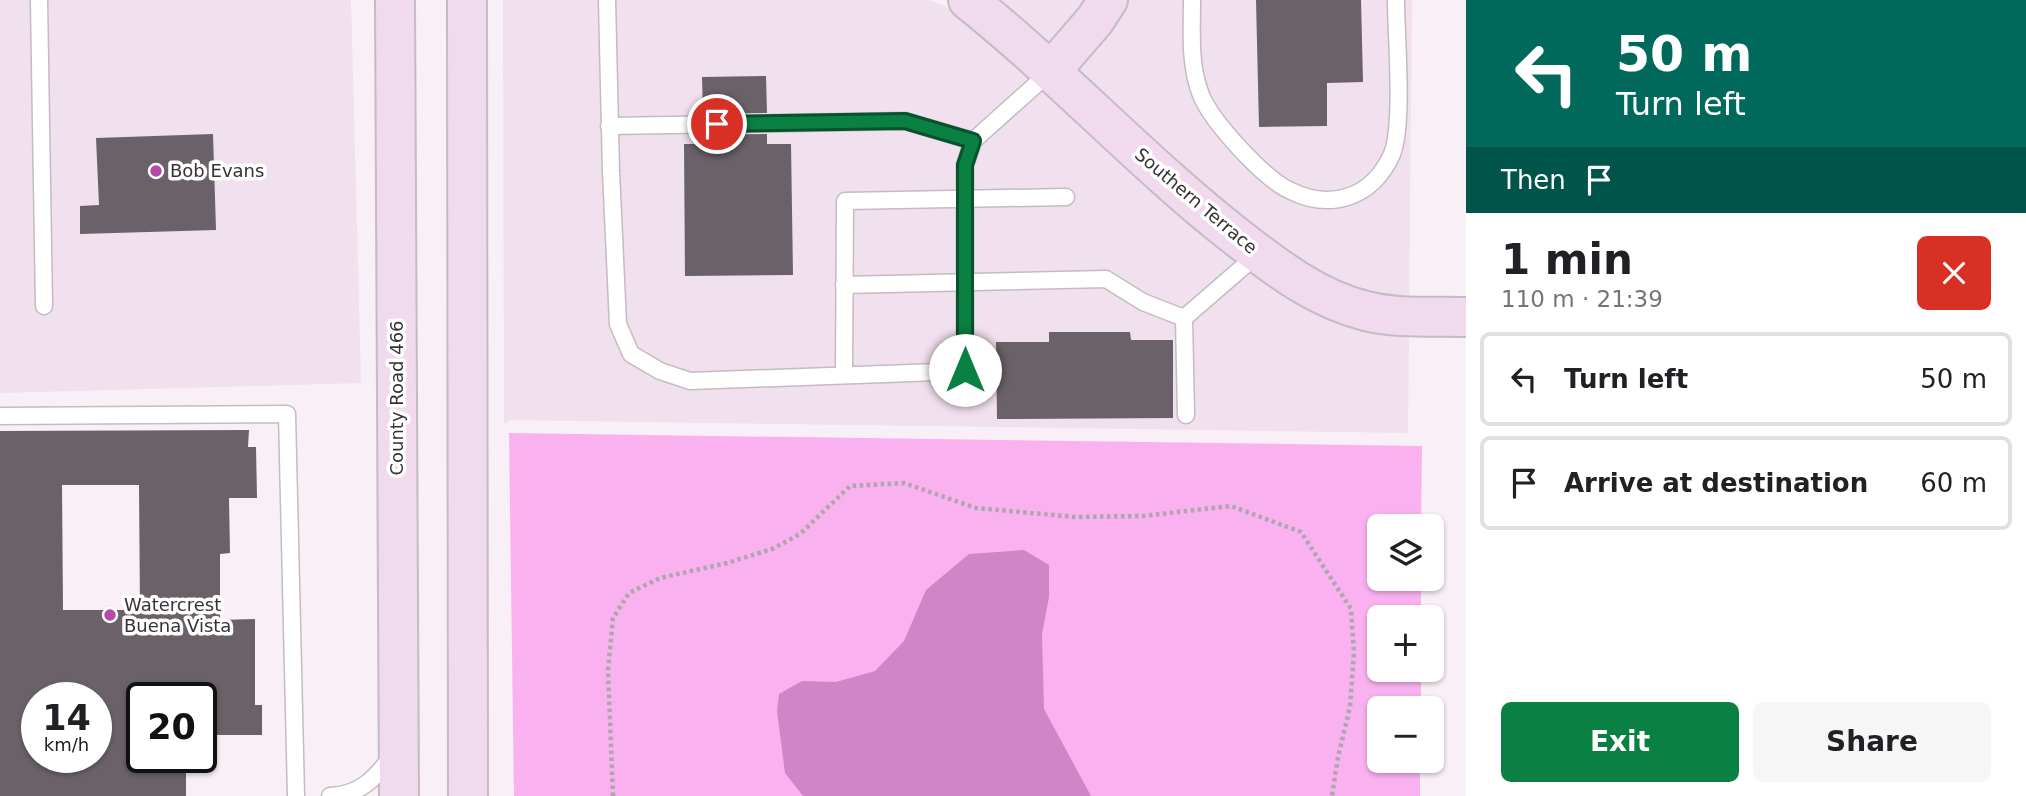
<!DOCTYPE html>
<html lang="en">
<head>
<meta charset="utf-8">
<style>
	body { margin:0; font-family:"DejaVu Sans",sans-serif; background:#f6f6f6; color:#202124; height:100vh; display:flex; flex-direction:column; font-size:26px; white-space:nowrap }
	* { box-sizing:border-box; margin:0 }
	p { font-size:23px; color:#757577 }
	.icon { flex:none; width:38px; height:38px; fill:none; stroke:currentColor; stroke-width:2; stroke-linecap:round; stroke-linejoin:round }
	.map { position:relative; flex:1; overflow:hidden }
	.sheet { display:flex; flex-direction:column; background:#fff; width:560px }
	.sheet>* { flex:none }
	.banner { background:#00695c; color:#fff; overflow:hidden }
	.controls { position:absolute; left:1367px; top:514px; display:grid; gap:14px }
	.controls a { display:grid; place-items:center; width:77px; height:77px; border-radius:10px; background:#fff; box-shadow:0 2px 5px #0004; font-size:35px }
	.speed { position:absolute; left:21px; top:682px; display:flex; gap:14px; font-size:35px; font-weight:700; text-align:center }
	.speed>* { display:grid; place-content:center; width:91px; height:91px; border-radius:50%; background:#fff; box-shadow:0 2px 5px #0004; line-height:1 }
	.speed small { font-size:18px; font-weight:400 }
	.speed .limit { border:4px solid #111; border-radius:10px; background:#fff; color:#111 }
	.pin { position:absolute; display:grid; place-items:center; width:60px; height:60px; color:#fff; margin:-30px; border:4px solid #fff; border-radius:50%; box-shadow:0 2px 7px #0007 }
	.me { position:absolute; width:77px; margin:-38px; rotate:0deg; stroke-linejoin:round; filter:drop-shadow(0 0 5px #0008) }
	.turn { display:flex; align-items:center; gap:24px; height:147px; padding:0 35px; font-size:32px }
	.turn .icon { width:91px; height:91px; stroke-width:2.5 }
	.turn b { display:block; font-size:49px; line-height:60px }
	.then { display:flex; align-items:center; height:66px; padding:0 35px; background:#0003; gap:14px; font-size:26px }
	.round { display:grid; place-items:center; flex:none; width:74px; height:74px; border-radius:10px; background:#f6f6f6 }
	.summary { display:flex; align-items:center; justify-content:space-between; height:119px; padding:0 35px }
	h1 { font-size:42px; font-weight:800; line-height:52px }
	.primary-button { display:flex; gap:14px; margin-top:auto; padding:14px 35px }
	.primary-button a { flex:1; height:80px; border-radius:10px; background:#0b8043; color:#fff; font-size:28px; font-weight:800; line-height:80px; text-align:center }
	.primary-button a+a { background:#f6f6f6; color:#202124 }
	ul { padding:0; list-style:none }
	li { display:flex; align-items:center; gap:21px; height:94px; margin:0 14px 10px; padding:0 21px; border:4px solid #e0e0e0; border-radius:10px }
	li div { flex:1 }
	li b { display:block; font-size:26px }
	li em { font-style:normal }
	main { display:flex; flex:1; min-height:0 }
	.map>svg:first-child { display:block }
</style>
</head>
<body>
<main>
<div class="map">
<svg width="1466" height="796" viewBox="0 0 1466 796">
	<rect width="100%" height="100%" fill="#f9eff7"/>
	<path fill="#f1e0ee" d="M 0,0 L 351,0 L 361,383 L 0,393 Z
		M 503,0 L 929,0 L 954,10 L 999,47 L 1177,211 L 1409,331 L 1408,433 L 510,420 L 504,424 Z
		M 994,0 L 1087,0 L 1050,47 Z
		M 1127,0 L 1412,0 L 1409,300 L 1371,296 L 1330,281 L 1287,255 L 1202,189 L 1074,70 Z"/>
	<path fill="#f9b1f0" d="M 509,433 L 1422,446 L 1421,527 L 1379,527 L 1379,579 L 1421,579 L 1421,618 L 1379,618 L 1379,670 L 1421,670 L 1421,709 L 1379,709 L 1379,761 L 1420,761 L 1420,796 L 514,796 Z"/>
	<path fill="#cf85c6" d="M 1024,550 L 1049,565 L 1049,597 L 1042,634 L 1044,709 L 1091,796 L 803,796 L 785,773 L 777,711 L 779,694 L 802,681 L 836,682 L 875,671 L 904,641 L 926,590 L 969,554 Z"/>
	<path fill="#6a6169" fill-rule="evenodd" d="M 1256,0 L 1361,0 L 1363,82 L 1327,83 L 1327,126 L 1259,127 Z
		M 766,76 L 767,113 L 703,114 L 702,77 Z
		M 213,134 L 216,230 L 80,234 L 80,206 L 99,205 L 96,138 Z
		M 767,134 L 767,144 L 791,144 L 793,275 L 685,276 L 684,144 L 703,144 L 703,135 Z
		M 1049,332 L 1130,332 L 1131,340 L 1173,340 L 1173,418 L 997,419 L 996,342 L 1049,342 Z
		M 249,430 L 248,447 L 256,447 L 257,498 L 229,498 L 230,553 L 220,554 L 220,620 L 255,619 L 255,705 L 262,705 L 262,735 L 201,735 L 201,698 L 142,698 L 142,758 L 186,758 L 186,796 L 0,796 L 0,431 ZM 62,485 L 139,485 L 140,610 L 63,610 ZM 37,698 L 96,698 L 96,758 L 37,758 Z"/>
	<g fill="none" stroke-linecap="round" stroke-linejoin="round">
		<defs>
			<path id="lane" d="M 39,0 L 44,306
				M 607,0 L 611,171 L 618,324 L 631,354 L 660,371 L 690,381 L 965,371 L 965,165 L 973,141 L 1051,71
				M 1192,0 C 1192,31 1189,65 1201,95 C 1212,122 1265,180 1291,191 C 1332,211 1373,197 1392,154 C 1404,124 1396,36 1396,0
				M 609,126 L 905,121 L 973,141
				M 844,285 L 1106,279 L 1143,302 L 1184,318 L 1258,254
				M 1184,318 L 1186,415
				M 844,375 L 845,201 L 1066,197
				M 0,416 L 287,414 L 296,796
				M 330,796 C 359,795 375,779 391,757"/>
			<path id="secondary" d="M 395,0 L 399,796
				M 467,0 L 468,796
				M 968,0 C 1062,75 1143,164 1238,238 C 1277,268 1317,299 1366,311 C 1396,319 1435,316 1466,317
				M 1051,71 L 1095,20 L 1108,0"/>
		</defs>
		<use href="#lane" stroke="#c4bbc3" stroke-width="19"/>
		<use href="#secondary" stroke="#c4bbc3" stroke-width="42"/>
		<path stroke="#aea6ad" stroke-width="4.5" stroke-dasharray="3.5 3.5" stroke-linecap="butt" d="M 613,796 L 608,670 L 613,618 L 629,593 L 660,578 L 727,563 L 772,549 L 800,534 L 850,486 L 904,483 L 976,508 L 1076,517 L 1142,516 L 1231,506 L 1301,532 L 1351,609 L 1354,652 L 1350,707 L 1338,757 L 1332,796"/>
		<use href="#lane" stroke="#fff" stroke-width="16"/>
		<use href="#secondary" stroke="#f1d9ee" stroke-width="38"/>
	</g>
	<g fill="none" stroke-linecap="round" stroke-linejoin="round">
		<defs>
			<path id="route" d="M 717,124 L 905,121 L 973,141 L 965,165 L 965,370"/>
		</defs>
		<use href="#route" stroke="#07532c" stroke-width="18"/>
		<use href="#route" stroke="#0b8043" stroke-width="12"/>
	</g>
	<g fill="#b54aab" stroke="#fff" stroke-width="2.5">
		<circle cx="156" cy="171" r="7"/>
		<circle cx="110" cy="615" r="7"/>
	</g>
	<g text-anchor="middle" stroke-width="7" stroke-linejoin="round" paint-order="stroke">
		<g font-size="18" fill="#363236" stroke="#fff" text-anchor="start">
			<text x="170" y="177">Bob Evans</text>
			<text x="124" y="611">Watercrest<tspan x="124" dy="21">Buena Vista</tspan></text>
		</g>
		<g font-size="18" fill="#363236" stroke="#fff">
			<text transform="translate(1196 201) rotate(40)" y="6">Southern Terrace</text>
			<text transform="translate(397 398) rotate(-90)" y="6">County Road 466</text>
		</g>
	</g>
</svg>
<div class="controls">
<a><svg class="icon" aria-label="layers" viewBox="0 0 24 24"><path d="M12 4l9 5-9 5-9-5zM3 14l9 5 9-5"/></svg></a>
<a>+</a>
<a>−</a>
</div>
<div class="speed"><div>14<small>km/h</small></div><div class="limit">20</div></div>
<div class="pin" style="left:717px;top:124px;background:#d93025"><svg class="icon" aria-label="arrive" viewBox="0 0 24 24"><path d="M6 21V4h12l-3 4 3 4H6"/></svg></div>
<svg class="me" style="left:965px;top:370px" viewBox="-20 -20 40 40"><circle r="19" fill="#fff"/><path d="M0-13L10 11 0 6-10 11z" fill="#0b8043"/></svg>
</div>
<section class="sheet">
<div class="banner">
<div class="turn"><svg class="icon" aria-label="left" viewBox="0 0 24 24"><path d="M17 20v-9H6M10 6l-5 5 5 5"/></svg><div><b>50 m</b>Turn left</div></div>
<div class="then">Then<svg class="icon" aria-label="arrive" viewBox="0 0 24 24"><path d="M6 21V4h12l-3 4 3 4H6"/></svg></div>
</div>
<div class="summary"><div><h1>1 min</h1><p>110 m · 21:39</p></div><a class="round" style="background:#d93025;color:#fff"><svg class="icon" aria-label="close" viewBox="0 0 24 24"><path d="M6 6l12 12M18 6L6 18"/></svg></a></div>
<ul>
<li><svg class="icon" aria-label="left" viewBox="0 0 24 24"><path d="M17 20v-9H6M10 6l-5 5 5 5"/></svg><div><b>Turn left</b></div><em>50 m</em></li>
<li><svg class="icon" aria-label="arrive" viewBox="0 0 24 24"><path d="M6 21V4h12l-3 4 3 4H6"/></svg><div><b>Arrive at destination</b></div><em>60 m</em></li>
</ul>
<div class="primary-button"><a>Exit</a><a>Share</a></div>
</section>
</main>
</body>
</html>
